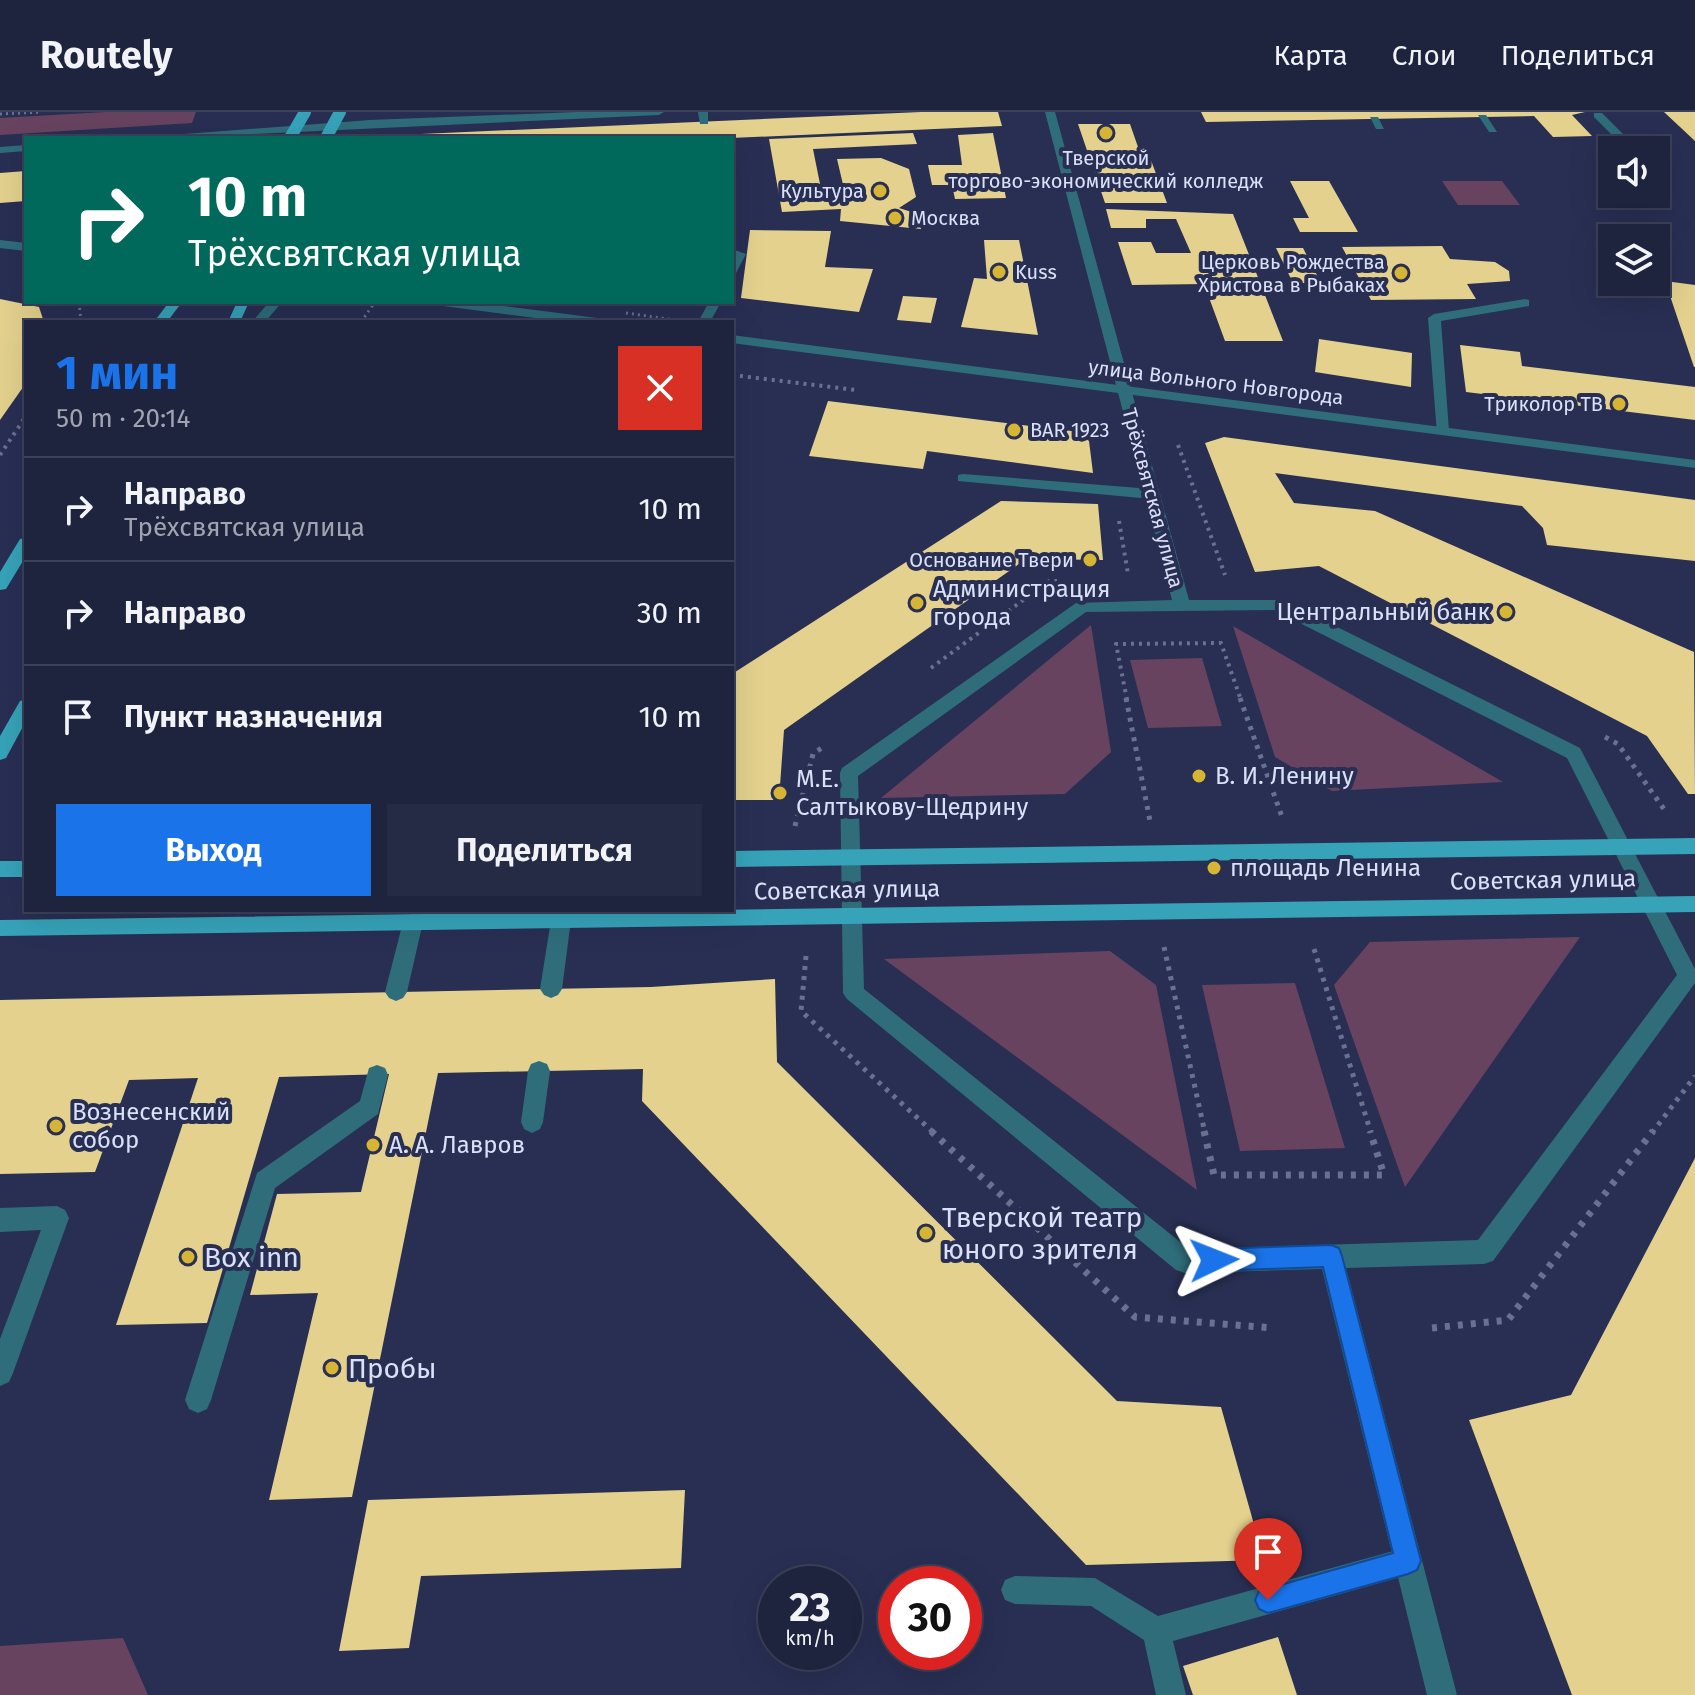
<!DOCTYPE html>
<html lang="ru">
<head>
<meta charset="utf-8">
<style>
	body { margin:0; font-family:"Fira Sans",sans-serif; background:#262b45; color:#f1f3f6; height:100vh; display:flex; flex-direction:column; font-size:30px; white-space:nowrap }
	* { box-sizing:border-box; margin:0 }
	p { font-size:26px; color:#a1a4b0 }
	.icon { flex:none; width:44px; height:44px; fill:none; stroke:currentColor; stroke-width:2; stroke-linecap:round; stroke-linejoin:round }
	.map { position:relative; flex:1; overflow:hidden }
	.drawer { position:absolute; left:24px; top:208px; width:710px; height:592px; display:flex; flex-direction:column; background:#1e233e; border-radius:0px; box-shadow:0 8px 32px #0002,0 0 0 2px #3c4058 }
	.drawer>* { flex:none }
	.top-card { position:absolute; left:24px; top:24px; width:710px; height:168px; border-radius:0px; box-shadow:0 8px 32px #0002,0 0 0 2px #3c4058; background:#00695c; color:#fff; overflow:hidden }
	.tools { position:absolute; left:1598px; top:24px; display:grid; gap:16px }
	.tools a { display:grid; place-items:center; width:72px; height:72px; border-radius:0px; background:#1e233e; box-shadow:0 8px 32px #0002,0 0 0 2px #3c4058; font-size:40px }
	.speed { position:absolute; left:758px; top:1454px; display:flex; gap:16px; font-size:40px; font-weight:700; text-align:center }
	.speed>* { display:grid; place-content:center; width:104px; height:104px; border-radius:50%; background:#1e233e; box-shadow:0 8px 32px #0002,0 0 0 2px #3c4058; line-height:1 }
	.speed small { font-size:20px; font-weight:400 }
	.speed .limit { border:12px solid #d22; background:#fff; color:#111 }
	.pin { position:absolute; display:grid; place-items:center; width:68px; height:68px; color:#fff; margin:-82px -34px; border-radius:50% 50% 50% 0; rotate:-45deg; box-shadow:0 0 8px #0007 }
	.pin .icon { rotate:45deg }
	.me { position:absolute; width:88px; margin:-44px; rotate:88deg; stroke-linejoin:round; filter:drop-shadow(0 0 6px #0008) }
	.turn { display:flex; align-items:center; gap:28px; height:168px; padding:0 32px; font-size:36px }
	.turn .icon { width:104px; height:104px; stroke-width:2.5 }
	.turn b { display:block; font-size:56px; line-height:68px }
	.round { display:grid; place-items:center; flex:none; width:84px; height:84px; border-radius:0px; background:#262b45 }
	.headline { display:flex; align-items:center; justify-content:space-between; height:136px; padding:0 32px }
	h1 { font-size:48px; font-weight:700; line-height:60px; color:#1a73e8 }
	.button { display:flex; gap:16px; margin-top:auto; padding:16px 32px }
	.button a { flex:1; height:92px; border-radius:0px; background:#1a73e8; color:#fff; font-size:32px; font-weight:700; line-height:92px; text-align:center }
	.button a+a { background:#262b45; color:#f1f3f6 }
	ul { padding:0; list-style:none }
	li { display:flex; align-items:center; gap:24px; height:104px; padding:0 32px; border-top:2px solid #3c4058 }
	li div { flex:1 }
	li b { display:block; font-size:30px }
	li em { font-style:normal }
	header { display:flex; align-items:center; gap:48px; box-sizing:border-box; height:112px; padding:0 40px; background:#1e233e; border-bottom:2px solid #3c4058 }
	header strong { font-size:38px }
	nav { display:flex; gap:44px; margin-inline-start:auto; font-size:28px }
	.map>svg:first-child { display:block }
</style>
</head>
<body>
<header>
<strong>Routely</strong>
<nav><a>Карта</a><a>Слои</a><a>Поделиться</a></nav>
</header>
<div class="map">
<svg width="1695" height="1583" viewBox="0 0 1695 1583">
	<rect width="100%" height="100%" fill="#282f53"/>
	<path fill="#684360" d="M 106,0 L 196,0 L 192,11 L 0,23 L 0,6 Z
		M 1442,69 L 1502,69 L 1520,93 L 1458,93 Z
		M 1091,513 L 1111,640 L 1065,682 L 881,686 Z
		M 1233,514 L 1503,670 L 1332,679 L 1275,645 Z
		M 1202,546 L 1222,614 L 1148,616 L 1130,548 Z
		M 1580,825 L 1405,1075 L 1334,873 L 1370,830 Z
		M 1110,839 L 1156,873 L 1197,1078 L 884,847 Z
		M 1295,871 L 1345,1036 L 1240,1039 L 1202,873 Z
		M 123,1526 L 148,1583 L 0,1583 L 0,1534 Z"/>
	<path fill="#e4d18e" d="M 921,0 L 998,0 L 1002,14 L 731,26 L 397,26 L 399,23 Z
		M 1201,0 L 1585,0 L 1572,3 L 1592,24 L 1553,25 L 1534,4 L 1206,10 Z
		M 1664,0 L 1695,0 L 1695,29 Z
		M 1078,12 L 1130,12 L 1138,35 L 1146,35 L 1167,91 L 1105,91 Z
		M 913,21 L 917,32 L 813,37 L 822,82 L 845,81 L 837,47 L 881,46 L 909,57 L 916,85 L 899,96 L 921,103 L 921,117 L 840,109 L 841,97 L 782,100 L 769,27 Z
		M 993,21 L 1006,86 L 955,87 L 952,73 L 932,73 L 928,53 L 962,53 L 958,23 Z
		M 26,59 L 26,89 L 0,91 L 0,61 Z
		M 1290,69 L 1329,69 L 1358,120 L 1300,120 L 1293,106 L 1309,106 Z
		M 1106,97 L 1233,102 L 1283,229 L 1225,229 L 1204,172 L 1132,173 L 1118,130 L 1151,130 L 1156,141 L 1191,141 L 1176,107 L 1146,107 L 1146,116 L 1111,116 Z
		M 750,118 L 831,119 L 825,155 L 873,157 L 859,200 L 741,186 Z
		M 984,128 L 1019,128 L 1038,223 L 961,215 L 974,166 L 987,167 Z
		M 1442,134 L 1450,147 L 1495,150 L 1509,159 L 1510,169 L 1467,172 L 1476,187 L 1371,188 L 1342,135 Z
		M 1276,136 L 1303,136 L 1321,171 L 1293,171 Z
		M 1665,169 L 1695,173 L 1695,255 L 1694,255 Z
		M 903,184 L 937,186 L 931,211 L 897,208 Z
		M 0,187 L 39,195 L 44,210 L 26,210 L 26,271 L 0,308 Z
		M 1319,227 L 1412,241 L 1411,275 L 1315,260 Z
		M 1460,233 L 1520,240 L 1522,254 L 1695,275 L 1695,308 L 1466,280 Z
		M 828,289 L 1088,321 L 1093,361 L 927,339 L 923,357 L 809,344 Z
		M 1224,325 L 1695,388 L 1695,449 L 1547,433 L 1543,416 L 1522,394 L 1275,361 L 1294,391 L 1375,399 L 1694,540 L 1695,682 L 1688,682 L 1647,624 L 1319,454 L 1255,460 L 1205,331 Z
		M 1001,389 L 1098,392 L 1103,448 L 1026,447 L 784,618 L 779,688 L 732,688 L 732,562 Z
		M 775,867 L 777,950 L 1117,1289 L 1221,1295 L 1264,1448 L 1086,1453 L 642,989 L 643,957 L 438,961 L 352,1385 L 269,1388 L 318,1181 L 250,1183 L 277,1082 L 361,1080 L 389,962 L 279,965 L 207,1211 L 116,1213 L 198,966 L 129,968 L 95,1060 L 0,1062 L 0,888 L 651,875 Z
		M 1695,1046 L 1695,1583 L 1572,1583 L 1469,1308 L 1571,1283 Z
		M 685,1378 L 681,1456 L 421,1464 L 409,1536 L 339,1539 L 368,1388 Z
		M 1278,1525 L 1297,1583 L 1193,1583 L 1183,1554 Z"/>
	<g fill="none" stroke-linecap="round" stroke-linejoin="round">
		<path stroke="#6a7190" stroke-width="3" stroke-dasharray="2 4" stroke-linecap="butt" d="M 0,2 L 42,0
			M 79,190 L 81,210
			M 626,201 L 675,208
			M 361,210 L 375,190"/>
		<path stroke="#6a7190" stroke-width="4" stroke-dasharray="3 5" stroke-linecap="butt" d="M 732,263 L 856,278
			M 1178,333 L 1225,463
			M 0,343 L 26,304
			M 1119,409 L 1128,462
			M 931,556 L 1049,469 L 1057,469
			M 1127,588 L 1116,532 L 1221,531 L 1241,588"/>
		<path stroke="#6a7190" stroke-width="5" stroke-dasharray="4 6" stroke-linecap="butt" d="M 1126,586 L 1150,709
			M 1240,586 L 1282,705
			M 1605,625 L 1618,632 L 1666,700
			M 795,714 L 813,642 L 823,635
			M 1164,835 L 1205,1021
			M 1314,837 L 1371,1021
			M 806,844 L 801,899 L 934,1021
			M 1652,1021 L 1695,964"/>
		<path stroke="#6a7190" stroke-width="7" stroke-dasharray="5 8" stroke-linecap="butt" d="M 931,1019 L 1135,1205 L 1273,1216
			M 1204,1019 L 1214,1063 L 1384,1063 L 1370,1019
			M 1432,1216 L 1508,1208 L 1653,1019"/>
		<path fill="#2f6d7b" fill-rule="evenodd" d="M 698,0 L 708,0 L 708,12 L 700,12 Z
			M 1594,1 L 1602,1 L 1623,22 L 1623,26 L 1615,26 L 1594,5 Z
			M 1478,3 L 1486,3 L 1497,20 L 1489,20 Z
			M 1370,5 L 1378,5 L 1384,17 L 1376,17 Z
			M 732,137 L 746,142 L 736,161 L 732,162 Z
			M 1525,187 L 1529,188 L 1529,194 L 1441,209 L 1449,319 L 1437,322 L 1428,206 L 1434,202 Z
			M 709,190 L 721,190 L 710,210 L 698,210 Z
			M 963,362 L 1152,377 L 1159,382 L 1152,387 L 958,369 L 958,363 Z
			M 561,800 L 568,802 L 571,808 L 562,877 L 558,883 L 551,886 L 544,883 L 540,877 L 551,808 L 554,802 Z
			M 413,802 L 420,804 L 423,810 L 407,880 L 403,886 L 396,889 L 389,886 L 385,880 L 403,810 L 406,804 Z
			M 539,949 L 547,952 L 550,959 L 543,1010 L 540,1017 L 532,1021 L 524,1017 L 521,1010 L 528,959 L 531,952 Z
			M 377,953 L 385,956 L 388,963 L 378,1002 L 275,1076 L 211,1288 L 207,1297 L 198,1301 L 189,1297 L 185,1288 L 257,1061 L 360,989 L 369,956 Z
			M 57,1094 L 65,1098 L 69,1106 L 13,1261 L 9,1270 L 0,1274 L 0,1227 L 41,1118 L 0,1120 L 0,1096 Z
			M 1408,1435 L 1418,1439 L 1422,1449 L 1418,1459 L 1408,1463 L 1173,1529 L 1186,1583 L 1156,1583 L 1144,1528 L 1091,1494 L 1015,1492 L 1005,1488 L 1001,1478 L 1005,1468 L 1015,1464 L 1095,1466 L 1158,1504 Z"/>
		<path fill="#2f6d7b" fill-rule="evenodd" d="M 1045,0 L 1055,0 L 1189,488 L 1283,488 L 1580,636 L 1695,857 L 1695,871 L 1493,1149 L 1484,1152 L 1346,1156 L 1457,1583 L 1427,1583 L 1322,1157 L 1185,1161 L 1176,1158 L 847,887 L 843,881 L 840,661 L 842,656 L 1076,491 L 1172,488 ZM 1274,498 L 1567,646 L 1677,863 L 1478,1128 L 1189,1137 L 864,877 L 858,664 L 1086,500 Z"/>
		<path fill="#2f6d7b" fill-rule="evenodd" d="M 577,0 L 664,0 L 659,3 L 166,26 L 171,23 L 370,8 Z
			M 26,33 L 26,39 L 0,41 L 0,35 Z
			M 0,128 L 26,131 L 26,139 L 0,136 Z
			M 269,190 L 282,190 L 265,210 L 252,210 Z
			M 437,190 L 472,190 L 597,206 L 603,210 L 567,210 L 443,194 Z
			M 732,223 L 1695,348 L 1695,356 L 732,231 Z"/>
		<path fill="#36a3b9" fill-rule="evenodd" d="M 169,190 L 182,190 L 167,210 L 154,210 Z
			M 237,190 L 249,190 L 240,210 L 228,210 Z
			M 26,426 L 26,444 L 6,477 L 0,478 L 0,460 L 20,427 Z
			M 26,587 L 26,609 L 6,646 L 0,648 L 0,624 L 20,589 Z
			M 1695,726 L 1695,742 L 732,755 L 732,739 Z
			M 0,749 L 26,749 L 26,765 L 0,765 Z
			M 1695,784 L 1695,800 L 0,824 L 0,808 Z"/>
		<path stroke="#36a3b9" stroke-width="12" d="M 290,26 L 305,0
			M 326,26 L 340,0"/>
	</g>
	<path fill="#1a73e8" stroke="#114b97" stroke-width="2" d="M 1331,1133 L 1339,1136 L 1342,1144 L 1421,1449 L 1417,1458 L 1408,1462 L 1268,1501 L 1259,1497 L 1255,1488 L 1259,1479 L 1393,1441 L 1323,1155 L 1214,1159 L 1206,1156 L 1203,1148 L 1206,1140 L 1214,1137 Z"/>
	<g fill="#d6b534" stroke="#282f53" stroke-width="3">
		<circle cx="1106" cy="21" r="8"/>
		<circle cx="880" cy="79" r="8"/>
		<circle cx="895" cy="106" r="8"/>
		<circle cx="999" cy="160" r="8"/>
		<circle cx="1401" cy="161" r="8"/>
		<circle cx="1619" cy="292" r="8"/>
		<circle cx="1014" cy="318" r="8"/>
		<circle cx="1090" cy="448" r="8"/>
		<circle cx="917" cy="491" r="8"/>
		<circle cx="1506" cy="500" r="8"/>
		<circle cx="1199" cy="664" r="8"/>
		<circle cx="780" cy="681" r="8"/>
		<circle cx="1214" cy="756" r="8"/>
		<circle cx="56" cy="1014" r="8"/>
		<circle cx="373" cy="1033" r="8"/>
		<circle cx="926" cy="1121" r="8"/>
		<circle cx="188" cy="1145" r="8"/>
		<circle cx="332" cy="1256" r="8"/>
	</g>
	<g text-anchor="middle" stroke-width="8" stroke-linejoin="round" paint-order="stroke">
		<g font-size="20" fill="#dae0f7" stroke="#282f53" text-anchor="end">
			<text x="1106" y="53" text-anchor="middle">Тверской<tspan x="1106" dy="23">торгово-экономический колледж</tspan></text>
			<text x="864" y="86">Культура</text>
			<text x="911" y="113" text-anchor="start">Москва</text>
			<text x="1385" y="157">Церковь Рождества<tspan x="1385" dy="23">Христова в Рыбаках</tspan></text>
			<text x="1015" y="167" text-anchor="start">Kuss</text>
			<text x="1603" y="299">Триколор ТВ</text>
			<text x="1030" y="325" text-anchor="start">BAR 1923</text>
			<text x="1074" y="455">Основание Твери</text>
		</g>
		<g font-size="20" fill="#dae0f7" stroke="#282f53">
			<text transform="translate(1216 270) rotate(7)" y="7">улица Вольного Новгорода</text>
			<text transform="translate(1153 386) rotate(75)" y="7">Трёхсвятская улица</text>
		</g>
		<g font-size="24" fill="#dae0f7" stroke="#282f53" text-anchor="start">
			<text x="933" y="485">Администрация<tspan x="933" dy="28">города</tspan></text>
			<text x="1490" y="508" text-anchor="end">Центральный банк</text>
			<text x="1215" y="672">В. И. Ленину</text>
			<text x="796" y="675">М.Е.<tspan x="796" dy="28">Салтыкову-Щедрину</tspan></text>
			<text x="1230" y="764">площадь Ленина</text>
			<text x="72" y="1008">Вознесенский<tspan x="72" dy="28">собор</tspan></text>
			<text x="389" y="1041">А. А. Лавров</text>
		</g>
		<g font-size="24" fill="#dae0f7" stroke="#282f53">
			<text transform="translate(1543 768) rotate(-1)" y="8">Советская улица</text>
			<text transform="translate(847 778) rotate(-1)" y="8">Советская улица</text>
		</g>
		<g font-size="28" fill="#dae0f7" stroke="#282f53" text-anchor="start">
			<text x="942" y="1115">Тверской театр<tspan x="942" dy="32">юного зрителя</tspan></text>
			<text x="204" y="1155">Box inn</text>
			<text x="348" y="1266">Пробы</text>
		</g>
	</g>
</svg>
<div class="tools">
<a><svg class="icon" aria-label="sound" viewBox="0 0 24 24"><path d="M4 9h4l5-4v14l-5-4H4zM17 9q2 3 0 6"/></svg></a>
<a><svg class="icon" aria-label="layers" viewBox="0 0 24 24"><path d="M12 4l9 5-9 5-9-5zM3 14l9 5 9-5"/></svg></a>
</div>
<div class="speed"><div>23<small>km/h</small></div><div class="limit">30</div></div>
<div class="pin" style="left:1268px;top:1488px;background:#d93025"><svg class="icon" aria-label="arrive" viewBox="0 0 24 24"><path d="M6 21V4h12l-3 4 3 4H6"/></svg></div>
<svg class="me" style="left:1214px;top:1148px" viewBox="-20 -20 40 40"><path d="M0-17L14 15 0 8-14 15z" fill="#1a73e8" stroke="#fff" stroke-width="4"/></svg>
<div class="top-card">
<div class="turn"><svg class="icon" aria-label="right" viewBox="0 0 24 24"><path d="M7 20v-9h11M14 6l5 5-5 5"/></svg><div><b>10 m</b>Трёхсвятская улица</div></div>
</div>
<section class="drawer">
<div class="headline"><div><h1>1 мин</h1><p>50 m · 20:14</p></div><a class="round" style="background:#d93025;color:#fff"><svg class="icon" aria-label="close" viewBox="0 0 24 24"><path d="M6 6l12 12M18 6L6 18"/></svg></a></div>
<ul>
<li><svg class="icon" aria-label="right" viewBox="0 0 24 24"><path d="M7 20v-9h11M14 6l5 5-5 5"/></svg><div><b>Направо</b><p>Трёхсвятская улица</p></div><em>10 m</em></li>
<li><svg class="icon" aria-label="right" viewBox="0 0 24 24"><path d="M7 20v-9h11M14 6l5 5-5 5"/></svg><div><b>Направо</b></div><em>30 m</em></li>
<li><svg class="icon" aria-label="arrive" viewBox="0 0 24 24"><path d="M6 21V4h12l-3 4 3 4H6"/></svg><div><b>Пункт назначения</b></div><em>10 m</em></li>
</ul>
<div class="button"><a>Выход</a><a>Поделиться</a></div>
</section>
</div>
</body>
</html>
